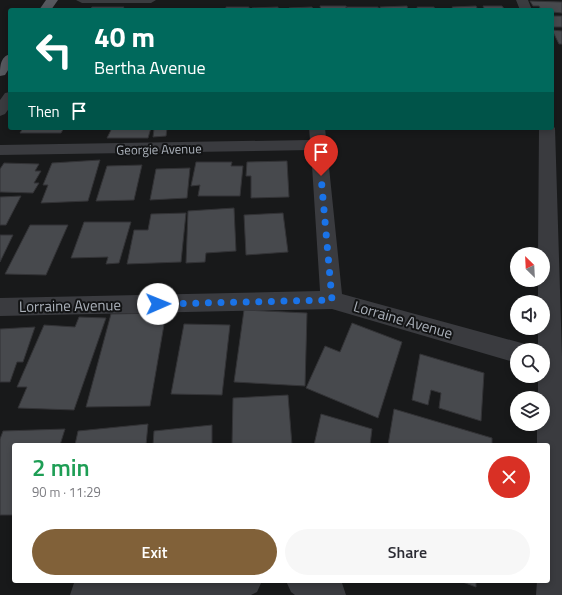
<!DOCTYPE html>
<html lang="en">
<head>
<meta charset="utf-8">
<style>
	body { margin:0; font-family:"Titillium Web",sans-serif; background:#f7f7f7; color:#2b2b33; height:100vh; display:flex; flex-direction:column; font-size:15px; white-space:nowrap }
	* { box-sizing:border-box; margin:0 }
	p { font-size:13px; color:#7c7c81 }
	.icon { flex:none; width:22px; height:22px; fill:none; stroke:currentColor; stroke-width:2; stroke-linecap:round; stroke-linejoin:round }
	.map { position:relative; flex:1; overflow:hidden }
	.side { position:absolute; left:12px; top:443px; width:538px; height:140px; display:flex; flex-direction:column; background:#fff; border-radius:4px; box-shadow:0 2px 6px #0003 }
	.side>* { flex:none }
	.guide { position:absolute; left:8px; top:8px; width:546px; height:122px; border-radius:4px; box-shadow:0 2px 6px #0003; background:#00695c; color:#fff; overflow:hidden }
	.needle { width:26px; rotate:336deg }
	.fabs { position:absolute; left:510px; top:247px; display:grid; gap:8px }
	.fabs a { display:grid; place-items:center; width:40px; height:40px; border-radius:50%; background:#fff; box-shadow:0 2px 6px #0003; font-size:20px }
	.pin { position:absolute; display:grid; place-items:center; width:34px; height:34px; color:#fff; margin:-41px -17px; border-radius:50% 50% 50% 0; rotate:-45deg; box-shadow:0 0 4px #0007 }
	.pin .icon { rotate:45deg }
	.me { position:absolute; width:44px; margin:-22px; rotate:89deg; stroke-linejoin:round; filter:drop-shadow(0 0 3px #0008) }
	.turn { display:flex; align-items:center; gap:14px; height:84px; padding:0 20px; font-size:18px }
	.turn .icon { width:52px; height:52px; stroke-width:2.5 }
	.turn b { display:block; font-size:28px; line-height:34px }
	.then { display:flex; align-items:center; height:38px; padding:0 20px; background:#0003; gap:8px; font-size:15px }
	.round { display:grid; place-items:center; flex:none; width:42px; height:42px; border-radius:21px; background:#f7f7f7 }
	.overview { display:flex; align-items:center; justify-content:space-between; height:68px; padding:0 20px }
	h1 { font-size:24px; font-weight:600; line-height:30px; color:#1e9e55 }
	.button { display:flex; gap:8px; margin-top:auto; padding:8px 20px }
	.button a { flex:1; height:46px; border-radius:24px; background:#816139; color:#fff; font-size:16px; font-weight:600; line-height:46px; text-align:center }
	.button a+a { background:#f7f7f7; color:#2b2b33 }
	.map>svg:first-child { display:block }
</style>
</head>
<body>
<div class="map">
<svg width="562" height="595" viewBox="0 0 562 595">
	<rect width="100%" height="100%" fill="#18191a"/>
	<path fill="#47494d" stroke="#333336" d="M 530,1 L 562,2 L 562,13 L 552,12 L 552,10 L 541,10 L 539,6 L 533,6 Z
		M 320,6 L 346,6 L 348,10 L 321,10 Z
		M 407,6 L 408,10 L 381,10 L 380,7 Z
		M 476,6 L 478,10 L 454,10 L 452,7 Z
		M 483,6 L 502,6 L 505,10 L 485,10 Z
		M 92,7 L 124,7 L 122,10 L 90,10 Z
		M 226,7 L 249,7 L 249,10 L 226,10 Z
		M 278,7 L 278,10 L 252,10 L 252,8 Z
		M 312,7 L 313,10 L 289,10 L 289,8 Z
		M 346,7 L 378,7 L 379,10 L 346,10 Z
		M 417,7 L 434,7 L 435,10 L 418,10 Z
		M 552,16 L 562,16 L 562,27 L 553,27 Z
		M 552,30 L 562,31 L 562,44 L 559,44 Z
		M 23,128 L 64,128 L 61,133 L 20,133 Z
		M 112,128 L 157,128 L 151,128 L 148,138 L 107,138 Z
		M 167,128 L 166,136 L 153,137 L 154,129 Z
		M 100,160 L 88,201 L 41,203 L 48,185 L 43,185 L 52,163 Z
		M 287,161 L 289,197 L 251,198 L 251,176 L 246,176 L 247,162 Z
		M 196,162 L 232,162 L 231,166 L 243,166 L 240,196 L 198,196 L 200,185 L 191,186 Z
		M 4,163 L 39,164 L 35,171 L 41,171 L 34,183 L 39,183 L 33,193 L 0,192 L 0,169 Z
		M 142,165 L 134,200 L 96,201 L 107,166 Z
		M 190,168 L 187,198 L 150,200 L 156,169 Z
		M 21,196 L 6,225 L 0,225 L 0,197 Z
		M 234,208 L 236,251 L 206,253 L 205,262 L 186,263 L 188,211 Z
		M 186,213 L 181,262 L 127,264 L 134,230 L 148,230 L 151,214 Z
		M 283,213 L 288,252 L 246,255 L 244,215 Z
		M 84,222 L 131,222 L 119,263 L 106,264 L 108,257 L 71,258 Z
		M 30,225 L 68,225 L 46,275 L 5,274 Z
		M 0,235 L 13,235 L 0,262 Z
		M 244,310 L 307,313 L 305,386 L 234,382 Z
		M 166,313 L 150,406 L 86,407 L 111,314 Z
		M 79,317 L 106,318 L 74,410 L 18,408 L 27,387 L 17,387 L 44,325 L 75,327 Z
		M 352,323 L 402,342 L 378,418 L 306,388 L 325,346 L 340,352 Z
		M 184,324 L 230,325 L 222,395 L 171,394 Z
		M 35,327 L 23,362 L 17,362 L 10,382 L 0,382 L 0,329 Z
		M 420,354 L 484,373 L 481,421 L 439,408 L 441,393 L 431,390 L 428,405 L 412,400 Z
		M 288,395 L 292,445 L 232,445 L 233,398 Z
		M 394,409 L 492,438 L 492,445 L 388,445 Z
		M 321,414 L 372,429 L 370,445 L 314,445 Z
		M 148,424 L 146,445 L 75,445 L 78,431 Z
		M 212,425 L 212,445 L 153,445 L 154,431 Z
		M 65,429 L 60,445 L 14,445 L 14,515 L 0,515 L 0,439 L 3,431 Z
		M 460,581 L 476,581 L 476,587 Z"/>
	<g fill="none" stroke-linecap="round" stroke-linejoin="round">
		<path fill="#3a3b3f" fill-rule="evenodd" d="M 76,0 L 156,0 L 151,3 L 82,3 Z
			M 516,0 L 528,0 L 532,10 L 520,10 Z
			M 10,92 L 10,107 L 5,114 L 0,116 L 0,100 L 5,93 Z
			M 552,125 L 555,128 L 562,356 L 562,595 L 536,595 L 537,581 L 548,581 L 548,445 L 537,445 L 537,424 L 543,424 L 543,398 L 538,398 L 538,376 L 543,376 L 543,350 L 538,350 L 538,328 L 543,328 L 543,302 L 538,302 L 538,280 L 543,280 L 543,254 L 538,254 L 539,128 L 552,128 Z
			M 309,128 L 325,128 L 342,294 L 525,344 L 528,350 L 517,350 L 517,363 L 332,309 L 0,316 L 0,298 L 320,291 L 311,150 L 0,155 L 0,145 L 310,140 Z
			M 80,581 L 262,581 L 257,592 L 251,595 L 70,595 L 74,583 Z
			M 286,581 L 337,581 L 342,583 L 346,595 L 295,595 L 291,592 Z"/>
		<path fill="#56585e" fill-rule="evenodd" d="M 46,0 L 58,0 L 51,10 L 39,10 Z
			M 10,54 L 10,67 L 5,75 L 0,76 C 0,67 0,57 10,54 Z"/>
	</g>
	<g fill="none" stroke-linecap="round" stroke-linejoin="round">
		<path stroke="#1a73e8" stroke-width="7" stroke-dasharray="0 12.6" d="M 158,304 L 332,300 L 321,176"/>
	</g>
	<g text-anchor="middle" stroke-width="4" stroke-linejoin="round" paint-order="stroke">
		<g font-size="13" fill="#abb1ba" stroke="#131415">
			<text transform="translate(159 149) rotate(-1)" y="5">Georgie Avenue</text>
		</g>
		<g font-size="15" fill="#abb1ba" stroke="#131415">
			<text transform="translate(70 306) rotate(-1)" y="5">Lorraine Avenue</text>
			<text transform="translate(403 320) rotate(16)" y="5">Lorraine Avenue</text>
		</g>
	</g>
</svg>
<div class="fabs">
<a><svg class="needle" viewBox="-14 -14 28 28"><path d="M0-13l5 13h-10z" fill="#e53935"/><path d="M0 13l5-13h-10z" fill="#7c7c81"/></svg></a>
<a><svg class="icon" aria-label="sound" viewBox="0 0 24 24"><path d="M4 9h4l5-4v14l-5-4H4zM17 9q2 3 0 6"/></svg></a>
<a><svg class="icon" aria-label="search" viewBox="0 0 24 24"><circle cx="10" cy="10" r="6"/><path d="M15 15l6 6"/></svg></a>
<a><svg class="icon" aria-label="layers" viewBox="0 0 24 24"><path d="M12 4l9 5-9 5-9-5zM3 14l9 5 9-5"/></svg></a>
</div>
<div class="pin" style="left:321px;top:176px;background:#d93025"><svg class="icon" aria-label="arrive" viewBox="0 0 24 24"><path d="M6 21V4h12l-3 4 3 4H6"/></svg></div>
<svg class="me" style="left:158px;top:304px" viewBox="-20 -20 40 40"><circle r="19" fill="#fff"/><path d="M0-13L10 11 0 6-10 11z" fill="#1a73e8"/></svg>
<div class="guide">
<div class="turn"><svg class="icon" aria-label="left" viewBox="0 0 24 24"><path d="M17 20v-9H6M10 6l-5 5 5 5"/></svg><div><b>40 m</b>Bertha Avenue</div></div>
<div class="then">Then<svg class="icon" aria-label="arrive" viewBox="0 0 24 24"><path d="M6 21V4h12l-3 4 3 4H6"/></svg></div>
</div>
<section class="side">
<div class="overview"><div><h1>2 min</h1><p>90 m · 11:29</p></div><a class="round" style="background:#d93025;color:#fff"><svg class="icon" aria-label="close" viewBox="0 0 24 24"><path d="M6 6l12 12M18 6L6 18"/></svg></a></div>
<div class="button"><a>Exit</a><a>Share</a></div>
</section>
</div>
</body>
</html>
